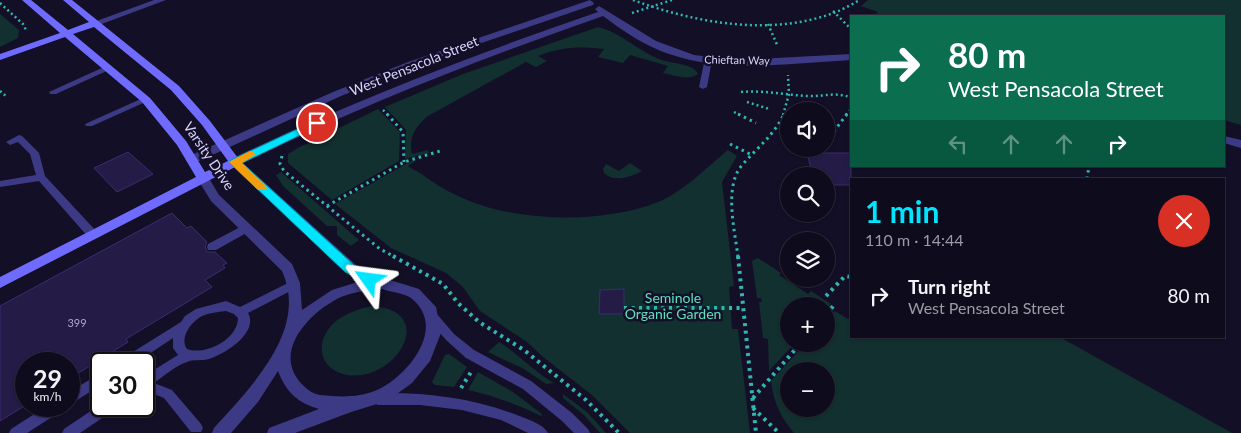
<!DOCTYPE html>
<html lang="en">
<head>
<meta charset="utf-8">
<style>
	body { margin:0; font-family:Lato,sans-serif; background:#171425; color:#f1f3f6; height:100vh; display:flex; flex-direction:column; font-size:19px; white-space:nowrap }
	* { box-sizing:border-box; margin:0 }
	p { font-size:16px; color:#9b9ba3 }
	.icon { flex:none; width:28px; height:28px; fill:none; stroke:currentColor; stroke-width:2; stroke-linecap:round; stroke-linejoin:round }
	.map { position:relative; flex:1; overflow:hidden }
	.drawer { position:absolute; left:850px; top:178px; width:375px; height:160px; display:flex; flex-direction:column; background:#0e0b1c; border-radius:0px; box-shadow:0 1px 4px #0004,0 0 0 1px #2e2b3b }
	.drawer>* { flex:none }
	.hud { position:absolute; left:850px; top:15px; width:375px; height:152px; border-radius:0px; box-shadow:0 1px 4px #0004,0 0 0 1px #2e2b3b; background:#0b6e4f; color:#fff; overflow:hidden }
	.fabs { position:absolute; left:780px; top:102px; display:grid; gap:10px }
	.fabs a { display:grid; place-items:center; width:55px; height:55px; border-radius:50%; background:#0e0b1c; box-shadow:0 1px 4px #0004,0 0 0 1px #2e2b3b; font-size:25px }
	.speed { position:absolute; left:15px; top:352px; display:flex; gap:10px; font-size:25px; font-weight:700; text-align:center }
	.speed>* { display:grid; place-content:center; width:65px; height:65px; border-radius:50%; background:#0e0b1c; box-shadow:0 1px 4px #0004,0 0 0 1px #2e2b3b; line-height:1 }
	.speed small { font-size:12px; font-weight:400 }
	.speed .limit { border:2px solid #111; border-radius:8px; background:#fff; color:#111 }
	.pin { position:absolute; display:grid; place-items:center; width:42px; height:42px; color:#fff; margin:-21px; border:2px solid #fff; border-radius:50%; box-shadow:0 1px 5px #0007 }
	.me { position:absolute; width:55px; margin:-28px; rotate:301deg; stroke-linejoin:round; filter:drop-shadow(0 0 4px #0008) }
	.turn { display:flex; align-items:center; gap:18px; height:105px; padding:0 15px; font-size:22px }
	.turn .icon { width:65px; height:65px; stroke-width:2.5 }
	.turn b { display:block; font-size:35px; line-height:42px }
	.lanes { display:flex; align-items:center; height:48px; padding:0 15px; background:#0003; justify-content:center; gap:25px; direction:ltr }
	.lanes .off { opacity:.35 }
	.round { display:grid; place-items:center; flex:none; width:52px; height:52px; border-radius:26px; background:#171425 }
	.head { display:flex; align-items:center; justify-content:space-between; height:85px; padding:0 15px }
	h1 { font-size:30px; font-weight:700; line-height:38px; color:#00e5ff }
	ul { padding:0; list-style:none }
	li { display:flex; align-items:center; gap:15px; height:65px; padding:0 15px }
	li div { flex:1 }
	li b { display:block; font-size:19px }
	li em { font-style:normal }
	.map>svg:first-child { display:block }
</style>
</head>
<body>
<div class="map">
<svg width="1241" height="433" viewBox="0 0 1241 433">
	<rect width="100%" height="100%" fill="#130f26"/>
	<path fill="#12302f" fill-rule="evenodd" d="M 868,0 L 1241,0 L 1241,125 L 1224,120 L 1224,16 L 874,16 L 878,12 L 861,6 Z
		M 0,14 L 19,30 L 18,38 L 0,47 Z
		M 598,27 C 622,33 639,52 662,60 C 672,64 693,63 698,74 C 688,81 674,75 663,73 L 668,66 L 630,55 L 623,63 L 598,57 L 604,49 C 581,46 560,47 538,56 L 547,61 L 536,67 L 526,62 L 428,116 C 416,126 408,137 412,154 L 428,150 L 429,153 L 405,159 L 406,130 L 385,107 L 463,74 Z
		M 378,109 L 400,132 L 399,161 L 332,200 L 288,163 L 288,154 L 298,148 Z
		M 728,150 L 737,156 L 722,182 L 734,286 L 729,287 L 732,329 L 738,329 L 750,433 L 630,433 L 592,395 L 543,357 L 527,342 L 480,311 L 463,287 L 446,273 L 391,248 L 335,204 L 413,160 L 415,161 L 408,166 L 414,170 C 422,173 429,180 436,184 C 450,193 466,200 481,205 C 530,222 609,222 658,202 C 683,192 707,167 728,150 Z
		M 630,163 L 642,171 C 630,177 615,183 604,173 L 603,169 L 606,164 L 619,171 Z
		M 281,172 L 359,240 L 351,246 L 337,235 L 337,226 L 327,226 L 283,186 L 276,175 Z
		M 758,258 L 781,273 L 779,275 L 808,294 L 811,291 L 831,304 L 826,309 L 826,306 L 789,306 L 789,344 L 794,344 L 769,371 L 768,339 L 763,338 L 759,302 L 762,302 L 761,298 L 757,298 L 752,261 Z
		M 371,306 C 440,310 396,383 347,375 C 317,369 314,340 336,321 C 347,313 358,309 371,306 Z
		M 835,311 L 848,319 L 851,316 L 851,336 L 1058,336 L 1232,433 L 794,433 C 781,418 773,401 771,381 L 805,344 L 826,344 L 826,320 ZM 789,371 L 826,371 L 826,409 L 789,409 Z
		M 499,342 C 519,354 534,372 554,383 L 546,384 L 524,369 L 488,352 Z
		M 449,354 L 467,367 L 454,387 L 435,385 L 432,382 L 445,355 Z
		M 478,372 L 513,392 L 542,414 L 541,416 C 517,404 494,396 468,390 Z
		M 563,394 L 587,412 L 606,433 L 600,433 L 584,415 L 563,398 Z"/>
	<path fill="#241b47" stroke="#3b2d73" d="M 128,152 L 153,174 L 117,192 L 94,168 Z
		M 807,153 L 851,153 L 851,185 L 826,185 L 826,176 L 813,176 Z
		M 172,213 L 187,228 L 191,226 L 207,242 L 205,246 L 207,252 L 215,252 L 227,263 L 223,265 L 225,268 L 205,280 L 212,287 L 126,339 L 128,342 L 69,379 L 69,364 L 26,364 L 26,405 L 0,421 L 0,306 Z
		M 624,289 L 624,314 L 599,314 L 600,290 Z"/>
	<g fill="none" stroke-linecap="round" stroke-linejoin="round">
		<path stroke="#2fb8b0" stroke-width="2.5" stroke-dasharray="2 3" stroke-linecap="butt" d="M 633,0 C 695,23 772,37 836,12 C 844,9 852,4 860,0
			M 0,3 L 23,24 L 26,30
			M 833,11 L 851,29
			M 632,13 L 672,0
			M 768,24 L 778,47
			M 0,91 L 6,96
			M 741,92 C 764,90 785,95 808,96 C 823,97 837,91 851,98
			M 747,102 L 769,109
			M 383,110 L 388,115
			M 734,112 L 740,115
			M 783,115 L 789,94 L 788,75
			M 846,115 L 851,109"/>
		<path stroke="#2fb8b0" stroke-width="3" stroke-dasharray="2.5 4" stroke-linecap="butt" d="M 387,114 L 403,132 L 404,162
			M 738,114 L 756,123
			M 826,142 L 847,114
			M 730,144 L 752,155
			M 282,156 L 280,164 L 284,171 L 380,249 L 395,257
			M 1087,179 L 1089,166
			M 327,206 L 404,162 L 440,151
			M 738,257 C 735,231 723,185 743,164 C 758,147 774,135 784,114"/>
		<path stroke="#2fb8b0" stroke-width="4" stroke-dasharray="3 4.5" stroke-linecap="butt" d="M 393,256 L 443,284 L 458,303 L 479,322 L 524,350 L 586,400 L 619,433
			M 738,256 L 756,433
			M 826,296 L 845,276 L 851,277
			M 624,308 L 743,308
			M 826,314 L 836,303
			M 461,388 L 471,372
			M 753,398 L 800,344
			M 753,408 L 779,433"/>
		<path fill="#3d3a85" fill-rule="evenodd" d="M 705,58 L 711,58 L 712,60 L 707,87 L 703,89 L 699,87 Z
			M 104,67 L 110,67 L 111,69 L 56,94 L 50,94 L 49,92 Z
			M 143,98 L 146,98 L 150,100 L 92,126 L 86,126 L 85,124 Z
			M 19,135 L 22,136 L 39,153 L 45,176 L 97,232 L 98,235 L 97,238 L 89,238 L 39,181 L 0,187 L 0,181 L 36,175 L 30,154 L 18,142 L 10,145 L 6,142 Z
			M 246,224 L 250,225 L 251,228 L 250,231 L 216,250 L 208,250 L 207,247 L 208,244 Z
			M 294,280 L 298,281 L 299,284 L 298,287 L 248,313 C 259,333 225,354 209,359 C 202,361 193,359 187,362 C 175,366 164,376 154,383 L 172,390 L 201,424 L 203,428 L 201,432 L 191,432 L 164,398 L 144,390 L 144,376 L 178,355 L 173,348 L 173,338 L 134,364 L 118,364 L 120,360 L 181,322 L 185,316 L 196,309 L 226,301 L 240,307 ZM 226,311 L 234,314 L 238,318 C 238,339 206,356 187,349 C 179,338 191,322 202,316 C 209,313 218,312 226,311 Z
			M 432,311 L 436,313 L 454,334 L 474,350 L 531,381 L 572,413 L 588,429 L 590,433 L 574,433 L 562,421 L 523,389 L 466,358 L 446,340 L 428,319 L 426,316 L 428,313 Z
			M 101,373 L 101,385 L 69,405 L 69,392 Z
			M 378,393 C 428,392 475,398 522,417 C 530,420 544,425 548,433 L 528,433 L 501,420 L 462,410 L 420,405 L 378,405 L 374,403 L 372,399 L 374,395 Z
			M 101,404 L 101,406 L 115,406 L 114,410 L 80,433 L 62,433 L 64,429 Z
			M 47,406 L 64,406 L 63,410 L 27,433 L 9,433 L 11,429 Z"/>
		<path fill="#3d3a85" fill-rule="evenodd" d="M 154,0 L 166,0 L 99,25 L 96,26 L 91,23 Z
			M 590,0 L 594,3 L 593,5 L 414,66 L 341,96 L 197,162 L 189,162 L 187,159 L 189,156 L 333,92 L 408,62 Z
			M 599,6 L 656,41 L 694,55 L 738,60 L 851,54 L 851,60 C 791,63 728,74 669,54 C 645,46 623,31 603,16 C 480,59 360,106 243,163 L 355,264 L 374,275 L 419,289 L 436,307 L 441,333 L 430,361 L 412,383 L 387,401 L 351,412 L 295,433 L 267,433 L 269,428 L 319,409 C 298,403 286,392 278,371 L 258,402 L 231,433 L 212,433 L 214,428 C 251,387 309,330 282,271 L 211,201 L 197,178 L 199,175 L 207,175 L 219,195 L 292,264 L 300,283 L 302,310 L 332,290 L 361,281 L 345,272 L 231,165 L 229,162 L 231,159 C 350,102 473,55 598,12 L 595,9 ZM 382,289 C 390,292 404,293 411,298 C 448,327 408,376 377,390 C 358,398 340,397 320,395 C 312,394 304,387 299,381 C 273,348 313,310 341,297 C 354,292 368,290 382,289 Z
			M 1224,136 L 1241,140 L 1241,148 L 1224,143 Z"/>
		<path fill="#6f6bff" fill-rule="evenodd" d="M 22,0 L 31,0 L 68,30 L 89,22 L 63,0 L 72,0 L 179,86 L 210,121 L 241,162 L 239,165 L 0,288 L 0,277 L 196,177 L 177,145 L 142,102 L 65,37 L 0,60 L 0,54 L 60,33 ZM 94,27 L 171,90 L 202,125 L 228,161 L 205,172 L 186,141 L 150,98 L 73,34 Z"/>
	</g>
	<path fill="#00e5ff" stroke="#0095a6" d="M 317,120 L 322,123 L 321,125 L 242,163 L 354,265 L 373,276 L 375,280 L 373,283 L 365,283 L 345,272 L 229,162 L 231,160 Z"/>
	<path fill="#f59e0b" d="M 250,151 L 254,152 L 255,155 L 242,163 L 265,185 L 267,188 L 265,190 L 258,190 L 229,162 Z"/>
	<g text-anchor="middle" stroke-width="5" stroke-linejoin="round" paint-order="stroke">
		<g font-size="11" fill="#d9d4ff" stroke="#130f26">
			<text transform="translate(737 60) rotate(1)" y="4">Chieftan Way</text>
		</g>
		<g font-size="11" fill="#aca6d1">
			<text x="77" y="327">399</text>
		</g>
		<g font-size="14" fill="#d9d4ff" stroke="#130f26">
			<text transform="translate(414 66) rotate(-22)" y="5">West Pensacola Street</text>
			<text transform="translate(209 156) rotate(56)" y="5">Varsity Drive</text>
		</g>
		<g font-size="14" fill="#5fe0c0" stroke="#130f26">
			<text x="673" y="303">Seminole<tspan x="673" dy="16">Organic Garden</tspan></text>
		</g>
	</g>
</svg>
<div class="fabs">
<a><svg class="icon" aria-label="sound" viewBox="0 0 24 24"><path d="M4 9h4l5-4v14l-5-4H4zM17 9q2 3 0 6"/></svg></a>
<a><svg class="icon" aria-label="search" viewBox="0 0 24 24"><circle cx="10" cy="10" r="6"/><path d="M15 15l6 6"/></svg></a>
<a><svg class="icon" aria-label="layers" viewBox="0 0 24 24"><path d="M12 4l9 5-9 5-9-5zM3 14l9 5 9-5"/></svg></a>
<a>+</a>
<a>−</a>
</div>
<div class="speed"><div>29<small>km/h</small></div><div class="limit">30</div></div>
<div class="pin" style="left:317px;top:123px;background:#d93025"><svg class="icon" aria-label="arrive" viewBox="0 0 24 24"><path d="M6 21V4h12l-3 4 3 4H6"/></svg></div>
<svg class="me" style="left:369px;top:280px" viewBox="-20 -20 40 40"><path d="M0-17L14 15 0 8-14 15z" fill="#00e5ff" stroke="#fff" stroke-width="4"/></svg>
<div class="hud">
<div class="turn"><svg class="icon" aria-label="right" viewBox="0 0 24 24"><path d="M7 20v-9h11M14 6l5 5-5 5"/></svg><div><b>80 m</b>West Pensacola Street</div></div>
<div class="lanes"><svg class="icon off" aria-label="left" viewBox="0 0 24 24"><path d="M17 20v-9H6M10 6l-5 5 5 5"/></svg><svg class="icon off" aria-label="ahead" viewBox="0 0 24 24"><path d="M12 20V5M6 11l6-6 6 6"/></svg><svg class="icon off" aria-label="ahead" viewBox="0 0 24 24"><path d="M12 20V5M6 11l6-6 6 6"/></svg><svg class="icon" aria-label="right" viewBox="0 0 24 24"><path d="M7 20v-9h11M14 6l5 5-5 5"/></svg></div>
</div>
<section class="drawer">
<div class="head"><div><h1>1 min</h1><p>110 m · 14:44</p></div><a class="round" style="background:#d93025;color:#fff"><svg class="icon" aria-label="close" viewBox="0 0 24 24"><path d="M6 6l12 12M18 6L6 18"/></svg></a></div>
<ul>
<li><svg class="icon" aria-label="right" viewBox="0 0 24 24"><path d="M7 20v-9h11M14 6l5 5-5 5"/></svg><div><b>Turn right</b><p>West Pensacola Street</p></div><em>80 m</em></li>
</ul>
</section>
</div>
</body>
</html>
